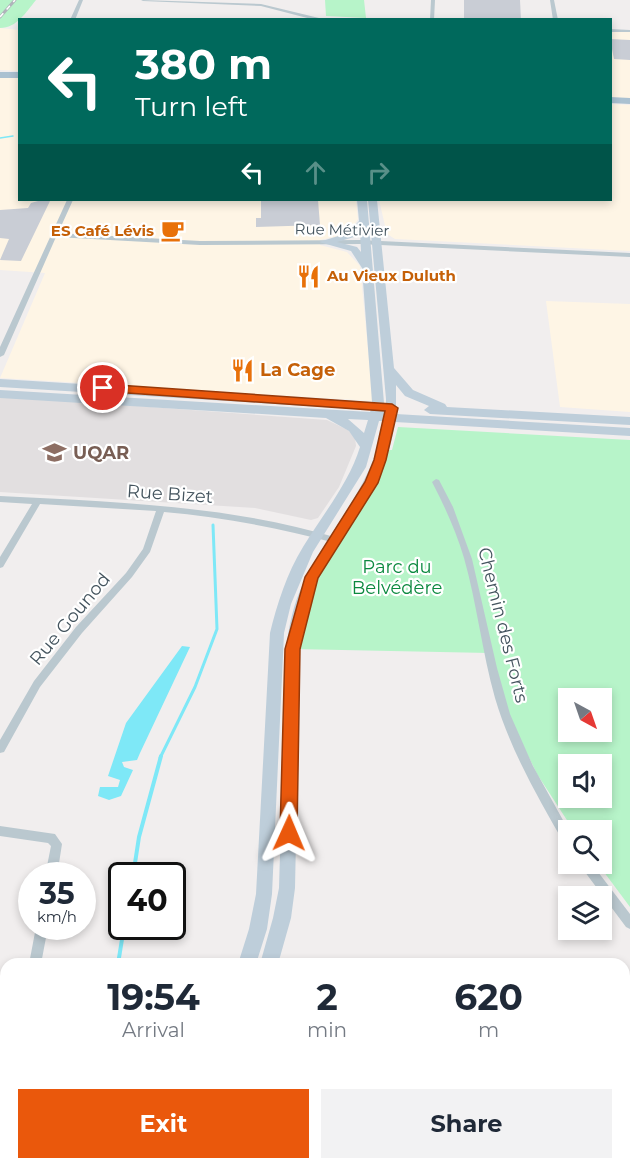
<!DOCTYPE html>
<html lang="en">
<head>
<meta charset="utf-8">
<style>
	body { margin:0; font-family:Montserrat,sans-serif; background:#f2f2f3; color:#1f2937; height:100vh; display:flex; flex-direction:column; font-size:22px; white-space:nowrap }
	* { box-sizing:border-box; margin:0 }
	p { font-size:20px; color:#747a83 }
	.icon { flex:none; width:33px; height:33px; fill:none; stroke:currentColor; stroke-width:2; stroke-linecap:round; stroke-linejoin:round }
	.map { position:relative; flex:1; overflow:hidden }
	.drawer { position:absolute; left:0px; top:958px; width:630px; height:212px; display:flex; flex-direction:column; background:#fff; border-radius:18px 18px 0 0; box-shadow:0 3px 9px #0003 }
	.drawer>* { flex:none }
	.hud { position:absolute; left:18px; top:18px; width:594px; height:183px; border-radius:0px; box-shadow:0 3px 9px #0003; background:#00695c; color:#fff; overflow:hidden }
	.needle { width:39px; rotate:140deg }
	.tools { position:absolute; left:558px; top:688px; display:grid; gap:12px }
	.tools a { display:grid; place-items:center; width:54px; height:54px; border-radius:0px; background:#fff; box-shadow:0 3px 9px #0003; font-size:30px }
	.speed { position:absolute; left:18px; top:862px; display:flex; gap:12px; font-size:30px; font-weight:700; text-align:center }
	.speed>* { display:grid; place-content:center; width:78px; height:78px; border-radius:50%; background:#fff; box-shadow:0 3px 9px #0003; line-height:1 }
	.speed small { font-size:15px; font-weight:400 }
	.speed .limit { border:3px solid #111; border-radius:9px; background:#fff; color:#111 }
	.pin { position:absolute; display:grid; place-items:center; width:51px; height:51px; color:#fff; margin:-26px; border:3px solid #fff; border-radius:50%; box-shadow:0 2px 6px #0007 }
	.me { position:absolute; width:66px; margin:-33px; rotate:1deg; stroke-linejoin:round; filter:drop-shadow(0 0 4px #0008) }
	.turn { display:flex; align-items:center; gap:21px; height:126px; padding:0 18px; font-size:27px }
	.turn .icon { width:78px; height:78px; stroke-width:2.5 }
	.turn b { display:block; font-size:42px; line-height:51px }
	.lanes { display:flex; align-items:center; height:57px; padding:0 18px; background:#0003; justify-content:center; gap:30px; direction:ltr }
	.lanes .off { opacity:.35 }
	.eta { display:flex; justify-content:space-evenly; align-items:center; height:102px; text-align:center }
	.eta b { font-size:36px; font-weight:700; line-height:42px }
	.action { display:flex; gap:12px; margin-top:auto; padding:12px 18px }
	.action a { flex:1; height:69px; border-radius:0px; background:#ea580c; color:#fff; font-size:24px; font-weight:700; line-height:69px; text-align:center }
	.action a+a { background:#f2f2f3; color:#1f2937 }
	.map>svg:first-child { display:block }
</style>
</head>
<body>
<div class="map">
<svg width="630" height="1169" viewBox="0 0 630 1169">
	<rect width="100%" height="100%" fill="#f1eeee"/>
	<path fill="#fef5e5" d="M 0,28 L 19,30 L 19,71 L 0,70 Z
		M 610,30 L 630,31 L 630,100 L 611,99 Z
		M 0,77 L 19,78 L 20,200 L 356,200 L 358,219 L 351,230 L 343,235 L 320,240 L 320,245 L 347,252 L 360,266 L 373,401 L 0,378 L 45,273 L 0,270 Z
		M 611,104 L 630,105 L 630,251 L 395,239 L 387,234 L 379,200 L 610,200 Z
		M 546,301 L 630,304 L 630,412 L 560,407 Z"/>
	<path fill="#e2dfe0" d="M 0,396 L 327,420 L 348,430 L 355,437 L 356,446 L 339,487 L 318,518 L 311,520 L 255,508 L 0,492 Z"/>
	<path fill="#b7f4c9" fill-rule="evenodd" d="M 0,0 L 36,0 C 26,12 17,28 0,28 Z
		M 325,0 L 364,0 L 366,18 L 326,16 Z
		M 398,427 L 630,440 L 630,907 L 598,864 L 602,864 L 602,831 L 574,831 L 537,774 L 500,698 L 489,653 L 293,649 L 306,591 L 383,450 L 392,450 ZM 568,699 L 602,699 L 602,732 L 568,732 ZM 568,765 L 602,765 L 602,798 L 568,798 Z
		M 455,1164 L 552,1164 L 555,1169 L 458,1169 Z"/>
	<path fill="#7ee8f7" d="M 182,646 L 190,647 L 140,753 L 137,760 L 122,762 L 124,767 L 133,770 L 121,796 L 109,800 L 98,796 L 100,787 L 118,787 L 120,780 L 108,776 L 126,723 Z"/>
	<g fill="none" stroke-linecap="round" stroke-linejoin="round">
		<path stroke="#7ee8f7" stroke-width="1.5" d="M 0,138 L 13,136"/>
		<path stroke="#7ee8f7" stroke-width="3" d="M 160,758 L 195,687 L 217,629 L 213,525"/>
		<path stroke="#7ee8f7" stroke-width="4" d="M 133,876 L 139,837 L 161,756
			M 118,964 L 124,927"/>
	</g>
	<path fill="#c9cdd5" d="M 464,0 L 520,0 L 521,20 L 464,18 Z
		M 610,39 L 630,40 L 630,60 L 614,59 Z
		M 261,200 L 318,200 L 320,225 L 256,227 L 256,218 L 261,218 Z
		M 38,201 L 50,201 L 21,261 L 0,260 L 9,239 L 0,238 L 0,210 L 28,208 L 31,203 Z"/>
	<g fill="none" stroke-linecap="round" stroke-linejoin="round">
		<path fill="#bac8cf" fill-rule="evenodd" d="M 79,0 L 83,0 L 75,20 L 70,20 Z
			M 141,0 L 261,4 L 319,18 L 336,20 L 315,20 L 261,6 L 143,1 Z
			M 431,0 L 435,0 L 434,20 L 430,20 Z
			M 550,0 L 554,0 L 558,20 L 553,20 Z
			M 610,29 L 630,30 L 630,32 L 610,32 Z
			M 67,200 L 73,200 L 58,233 L 200,241 L 360,240 L 630,253 L 630,257 L 360,244 L 200,245 L 56,237 L 4,355 L 0,357 L 0,347 Z
			M 436,479 L 439,480 L 453,507 L 472,559 L 497,668 L 510,714 L 533,766 L 569,831 L 568,844 L 564,843 C 537,796 510,749 495,698 C 482,652 477,604 464,558 C 456,531 445,507 432,482 Z
			M 0,496 C 114,502 228,505 338,538 L 339,540 L 335,543 C 279,528 222,517 164,512 L 150,552 L 132,577 L 82,633 L 40,687 L 4,752 L 0,753 L 0,740 L 34,681 L 76,627 L 126,573 L 143,549 L 156,511 L 40,504 L 3,567 L 0,568 L 0,557 L 32,504 L 0,502 Z
			M 0,826 L 55,834 L 62,844 L 57,876 L 45,876 L 51,846 L 48,843 L 0,836 Z
			M 579,864 L 592,864 L 630,914 L 630,929 L 626,927 Z
			M 36,927 L 48,927 L 41,964 L 29,964 Z
			M 624,1072 L 630,1075 L 630,1088 L 624,1085 Z
			M 439,1164 L 457,1164 L 454,1169 L 436,1169 Z"/>
		<path fill="#beceda" fill-rule="evenodd" d="M 357,200 L 367,200 L 384,403 L 386,403 L 386,399 L 368,200 L 377,200 L 394,368 L 413,390 L 445,404 L 447,407 L 630,417 L 630,425 L 430,414 L 424,410 L 429,406 L 405,396 L 396,385 L 396,414 L 630,428 L 630,436 L 395,422 C 388,482 342,529 317,582 C 307,604 303,626 300,649 L 295,888 L 291,918 L 278,964 L 260,964 L 273,918 L 279,888 L 286,649 C 289,626 293,604 304,582 C 330,528 376,482 383,421 L 379,421 L 366,467 L 313,552 L 291,604 L 284,633 L 272,894 L 267,929 L 256,964 L 238,964 L 249,929 L 256,894 L 270,633 C 277,604 287,573 303,547 C 323,514 349,483 360,447 L 349,431 L 326,418 L 0,398 L 0,390 L 370,412 L 371,410 L 0,387 L 0,379 L 372,402 L 362,268 L 351,251 L 319,242 L 348,233 L 359,221 ZM 360,231 L 361,252 L 357,247 L 337,242 L 354,237 ZM 348,419 L 368,420 L 364,433 Z
			M 112,1164 L 135,1164 L 133,1169 L 110,1169 Z
			M 146,1164 L 168,1164 L 166,1169 L 144,1169 Z"/>
		<path fill="#aac1d1" fill-rule="evenodd" d="M 0,72 L 20,72 L 20,78 L 0,78 Z
			M 610,97 L 630,98 L 630,104 L 610,103 Z"/>
		<defs>
			<path id="rail" d="M 0,17 L 15,0"/>
		</defs>
		<use href="#rail" stroke="#afb4ba" stroke-width="3"/>
		<use href="#rail" stroke="#fff" stroke-width="1.5" stroke-dasharray="5" stroke-linecap="butt"/>
	</g>
	<path fill="#ea580c" stroke="#983908" stroke-width="1.5" d="M 103,384 L 392,404 L 398,408 L 386,460 L 378,483 L 318,578 L 300,649 L 297,833 L 294,839 L 289,841 L 283,839 L 280,833 L 285,649 L 305,577 L 365,482 L 374,460 L 385,411 L 99,391 L 97,388 Z"/>
	<defs>
		<symbol id="cafe-bare" viewBox="-9 -9 18 18"><path d="M-5.5-4.5H6V0H3Q3 3.5 0 3.5H-2.5Q-5.5 3.5-5.5 0ZM3-3.2v2h1.7v-2ZM-6 4.5H4V6H-6Z" fill="#e8710a" stroke="#fff" stroke-width="2.5" paint-order="stroke"/></symbol>
		<symbol id="restaurant-bare" viewBox="-9 -9 18 18"><path d="M-5-6h1v4h1v-4h1v4h1v-4h1v5L-1.5 .5V6h-2V.5L-5-1ZM5-6V6H3V1.5H1.5Q1.5-4 5-6Z" fill="#e8710a" stroke="#fff" stroke-width="2.5" paint-order="stroke"/></symbol>
		<symbol id="university-bare" viewBox="-9 -9 18 18"><path d="M0-5L7-2L0 1L-7-2ZM-4 1L0 2.5L4 1V4Q0 6-4 4Z" fill="#8d6e63" stroke="#fff" stroke-width="2.5" paint-order="stroke"/></symbol>
	</defs>
	<g fill-rule="evenodd">
		<use href="#cafe-bare" x="156" y="214" width="33" height="33"/>
		<use href="#restaurant-bare" x="292" y="260" width="33" height="33"/>
		<use href="#restaurant-bare" x="226" y="354" width="33" height="33"/>
		<use href="#university-bare" x="38" y="436" width="33" height="33"/>
	</g>
	<g text-anchor="middle" stroke-width="4.5" stroke-linejoin="round" paint-order="stroke">
		<g font-size="15" fill="#44545e" stroke="#fff">
			<text transform="translate(342 230) rotate(1)" y="5">Rue Métivier</text>
		</g>
		<g font-size="15" font-weight="bold" fill="#c56008" stroke="#fff" text-anchor="end">
			<text x="154" y="236">ES Café Lévis</text>
			<text x="327" y="281" text-anchor="start">Au Vieux Duluth</text>
		</g>
		<g font-size="18" font-weight="bold" fill="#c56008" stroke="#fff" text-anchor="start">
			<text x="260" y="376">La Cage</text>
		</g>
		<g font-size="18" font-weight="bold" fill="#785e54" stroke="#fff" text-anchor="start">
			<text x="73" y="459">UQAR</text>
		</g>
		<g font-size="18" fill="#44545e" stroke="#fff">
			<text transform="translate(170 494) rotate(4)" y="6">Rue Bizet</text>
			<text transform="translate(70 619) rotate(-50)" y="6">Rue Gounod</text>
			<text transform="translate(503 625) rotate(76)" y="6">Chemin des Forts</text>
		</g>
		<g font-size="18" fill="#0b893f" stroke="#fff">
			<text x="397" y="573">Parc du<tspan x="397" dy="21">Belvédère</tspan></text>
		</g>
	</g>
</svg>
<div class="tools">
<a><svg class="needle" viewBox="-14 -14 28 28"><path d="M0-13l5 13h-10z" fill="#e53935"/><path d="M0 13l5-13h-10z" fill="#747a83"/></svg></a>
<a><svg class="icon" aria-label="sound" viewBox="0 0 24 24"><path d="M4 9h4l5-4v14l-5-4H4zM17 9q2 3 0 6"/></svg></a>
<a><svg class="icon" aria-label="search" viewBox="0 0 24 24"><circle cx="10" cy="10" r="6"/><path d="M15 15l6 6"/></svg></a>
<a><svg class="icon" aria-label="layers" viewBox="0 0 24 24"><path d="M12 4l9 5-9 5-9-5zM3 14l9 5 9-5"/></svg></a>
</div>
<div class="speed"><div>35<small>km/h</small></div><div class="limit">40</div></div>
<div class="pin" style="left:103px;top:388px;background:#d93025"><svg class="icon" aria-label="arrive" viewBox="0 0 24 24"><path d="M6 21V4h12l-3 4 3 4H6"/></svg></div>
<svg class="me" style="left:289px;top:833px" viewBox="-20 -20 40 40"><path d="M0-17L14 15 0 8-14 15z" fill="#ea580c" stroke="#fff" stroke-width="4"/></svg>
<div class="hud">
<div class="turn"><svg class="icon" aria-label="left" viewBox="0 0 24 24"><path d="M17 20v-9H6M10 6l-5 5 5 5"/></svg><div><b>380 m</b>Turn left</div></div>
<div class="lanes"><svg class="icon" aria-label="left" viewBox="0 0 24 24"><path d="M17 20v-9H6M10 6l-5 5 5 5"/></svg><svg class="icon off" aria-label="ahead" viewBox="0 0 24 24"><path d="M12 20V5M6 11l6-6 6 6"/></svg><svg class="icon off" aria-label="right" viewBox="0 0 24 24"><path d="M7 20v-9h11M14 6l5 5-5 5"/></svg></div>
</div>
<section class="drawer">
<div class="eta">
<div><b>19:54</b><p>Arrival</p></div>
<div><b>2</b><p>min</p></div>
<div><b>620</b><p>m</p></div>
</div>
<div class="action"><a>Exit</a><a>Share</a></div>
</section>
</div>
</body>
</html>
